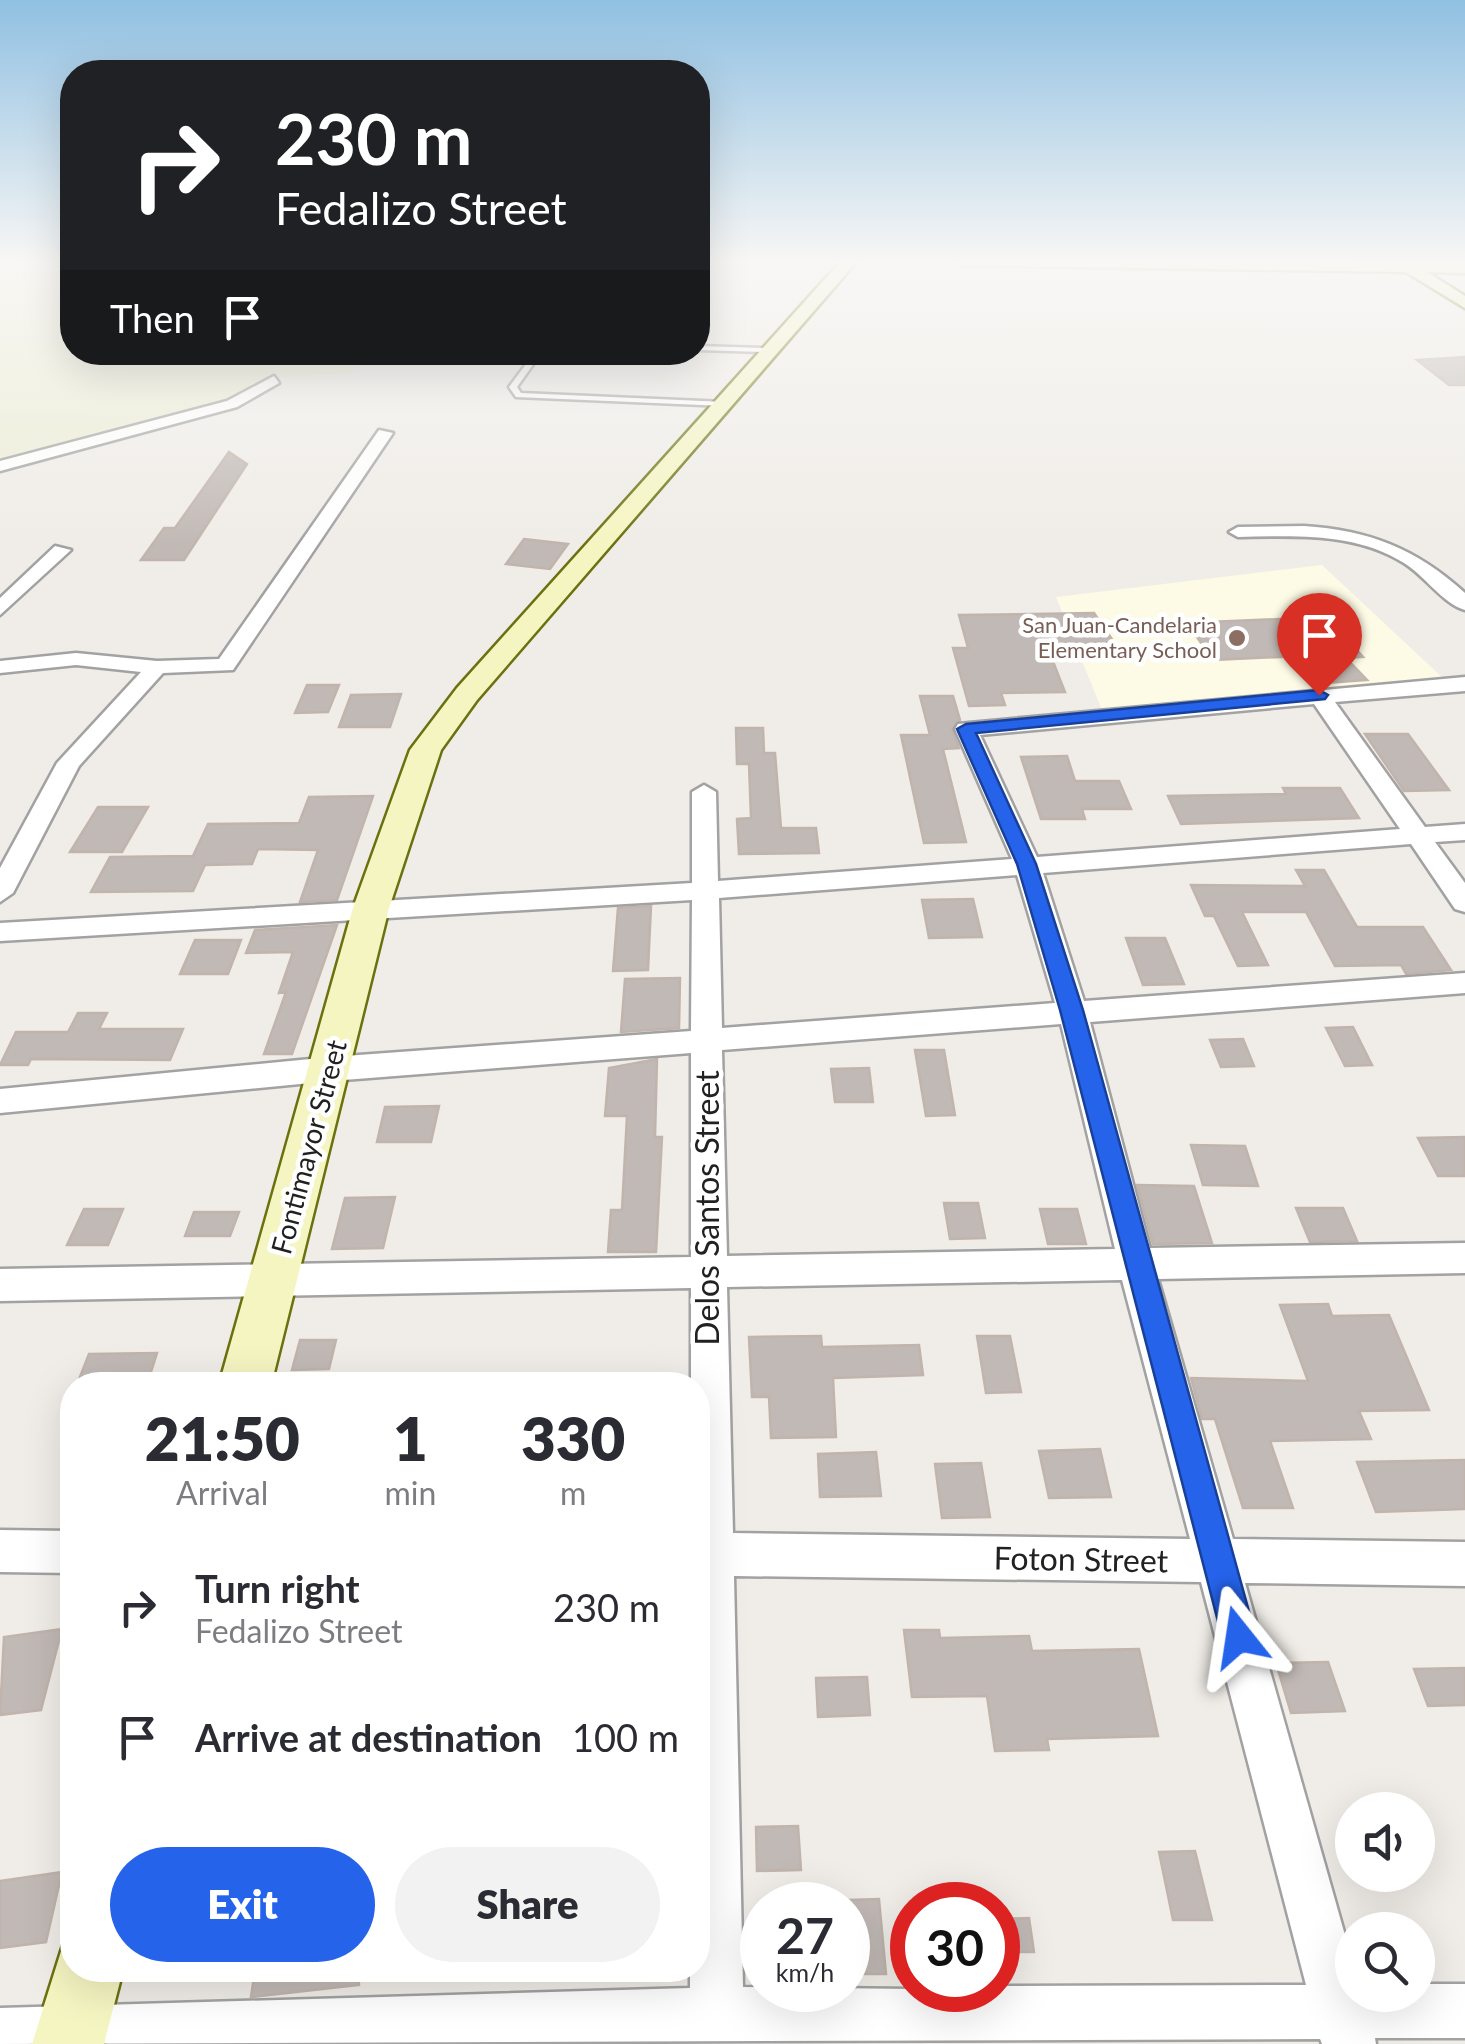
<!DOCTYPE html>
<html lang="en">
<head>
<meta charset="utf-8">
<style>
	body { margin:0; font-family:Lato,sans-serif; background:#f2f2f3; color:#2b2b33; height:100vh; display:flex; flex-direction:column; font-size:38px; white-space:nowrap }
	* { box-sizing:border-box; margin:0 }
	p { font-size:32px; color:#7c7c81 }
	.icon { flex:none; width:55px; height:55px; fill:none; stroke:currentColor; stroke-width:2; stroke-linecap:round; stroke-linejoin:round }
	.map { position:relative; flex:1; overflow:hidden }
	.side { position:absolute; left:60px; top:1372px; width:650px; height:610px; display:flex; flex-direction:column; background:#fff; border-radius:40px; box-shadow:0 10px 40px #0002 }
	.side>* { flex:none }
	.top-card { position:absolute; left:60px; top:60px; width:650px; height:305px; border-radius:40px; box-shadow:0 10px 40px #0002; background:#202124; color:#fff; overflow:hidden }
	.tools { position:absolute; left:1335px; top:1792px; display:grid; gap:20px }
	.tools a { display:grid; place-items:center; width:100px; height:100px; border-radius:50%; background:#fff; box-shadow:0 10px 40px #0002; font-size:50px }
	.speed { position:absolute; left:740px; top:1882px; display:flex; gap:20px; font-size:50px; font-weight:700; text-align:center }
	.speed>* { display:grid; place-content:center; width:130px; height:130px; border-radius:50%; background:#fff; box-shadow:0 10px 40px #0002; line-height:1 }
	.speed small { font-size:25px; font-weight:400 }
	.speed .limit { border:15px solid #d22; background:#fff; color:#111 }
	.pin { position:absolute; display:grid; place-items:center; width:85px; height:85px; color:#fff; margin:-102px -42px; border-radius:50% 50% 50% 0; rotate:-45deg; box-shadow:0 0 10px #0007 }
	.pin .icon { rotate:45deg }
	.me { position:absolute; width:110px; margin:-55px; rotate:345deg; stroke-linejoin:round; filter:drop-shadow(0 0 8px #0008) }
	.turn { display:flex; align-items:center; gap:35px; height:210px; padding:0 50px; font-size:45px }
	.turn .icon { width:130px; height:130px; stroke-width:2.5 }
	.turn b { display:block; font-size:70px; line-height:85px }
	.then { display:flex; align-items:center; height:95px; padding:0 50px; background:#0003; gap:20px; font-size:38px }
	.eta { display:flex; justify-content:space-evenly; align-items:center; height:170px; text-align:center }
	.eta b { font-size:60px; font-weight:800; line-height:70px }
	.cta { display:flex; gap:20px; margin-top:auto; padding:20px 50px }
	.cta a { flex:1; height:115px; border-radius:60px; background:#2563eb; color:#fff; font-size:40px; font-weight:800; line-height:115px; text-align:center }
	.cta a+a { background:#f2f2f3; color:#2b2b33 }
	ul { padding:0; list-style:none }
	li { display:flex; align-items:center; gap:30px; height:130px; padding:0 50px }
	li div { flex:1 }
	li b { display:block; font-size:38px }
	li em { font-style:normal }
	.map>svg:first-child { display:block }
</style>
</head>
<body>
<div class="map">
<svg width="1465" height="2044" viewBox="0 0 1465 2044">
	<rect width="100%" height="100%" fill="#f0ede8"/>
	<path fill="#fdfbe5" d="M 1322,565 L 1445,680 L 1102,710 L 1056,597 Z"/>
	<path fill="#ecedd5" d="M 0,260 L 72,260 L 72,352 L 293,353 L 292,356 L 347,359 L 358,367 L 351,373 L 272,378 L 229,402 L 0,462 Z"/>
	<path fill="#c1b9b5" stroke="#c1b4ac" stroke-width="2.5" d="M 1465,357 L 1465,385 L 1449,385 L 1417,360 Z
		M 229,452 L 247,464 L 184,560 L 141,560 L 164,528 L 175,528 Z
		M 524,539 L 568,544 L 550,569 L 506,564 Z
		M 1094,613 L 1122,654 L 1052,659 L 1065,692 L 1001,693 L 1005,705 L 969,706 L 953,648 L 968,648 L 959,615 Z
		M 1327,617 L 1363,657 L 1346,658 L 1367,680 L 1326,683 L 1301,656 L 1213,660 L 1187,623 Z
		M 307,685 L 339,685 L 328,712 L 295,713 Z
		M 401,694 L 390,727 L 339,727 L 351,695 Z
		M 920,696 L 953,696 L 960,720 L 952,730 L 959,748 L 943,749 L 966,842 L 924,843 L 901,735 L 930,735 Z
		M 736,728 L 763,728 L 764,753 L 775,753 L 781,828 L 816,828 L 819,853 L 739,854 L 737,819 L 751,818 L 749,764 L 737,764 Z
		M 1365,734 L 1408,734 L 1449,790 L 1404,791 Z
		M 1067,756 L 1075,781 L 1119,781 L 1131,809 L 1082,809 L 1085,819 L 1041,819 L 1021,757 Z
		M 1283,788 L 1340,788 L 1359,818 L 1181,824 L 1168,796 L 1286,794 Z
		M 373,796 L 337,900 L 300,902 L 318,850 L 258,849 L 252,864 L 205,865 L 193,891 L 91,892 L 110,857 L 193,856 L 208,824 L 299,823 L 309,797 Z
		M 98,807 L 148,807 L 122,852 L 70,852 Z
		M 1296,870 L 1324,870 L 1357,927 L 1423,927 L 1451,970 L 1406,974 L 1401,965 L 1335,966 L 1306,912 L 1242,912 L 1268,965 L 1238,966 L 1214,916 L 1205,916 L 1191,885 L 1305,886 Z
		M 973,899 L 982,937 L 929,938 L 922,900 Z
		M 651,906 L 648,970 L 613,971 L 618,908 Z
		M 337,925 L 292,1054 L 264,1054 L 286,992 L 279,993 L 293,952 L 246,953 L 255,930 Z
		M 1126,938 L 1165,938 L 1184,984 L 1143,985 Z
		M 195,940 L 241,940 L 228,974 L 180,974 Z
		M 680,978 L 679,1028 L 621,1032 L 625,979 Z
		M 78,1013 L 107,1013 L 99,1029 L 183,1029 L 170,1060 L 31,1059 L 28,1065 L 0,1065 L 16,1032 L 68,1032 Z
		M 1353,1027 L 1372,1065 L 1345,1066 L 1326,1028 Z
		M 1243,1039 L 1254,1066 L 1221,1067 L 1210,1040 Z
		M 915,1050 L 944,1050 L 955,1115 L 926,1116 Z
		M 657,1059 L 655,1137 L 662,1137 L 656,1252 L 608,1252 L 611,1210 L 622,1210 L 627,1116 L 605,1116 L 609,1068 Z
		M 869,1068 L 873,1102 L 835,1102 L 831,1069 Z
		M 439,1106 L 431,1142 L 377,1142 L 385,1107 Z
		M 1465,1137 L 1465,1176 L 1438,1176 L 1418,1138 Z
		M 1191,1145 L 1245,1146 L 1258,1186 L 1203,1185 Z
		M 1137,1185 L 1194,1186 L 1212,1243 L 1153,1244 Z
		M 395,1197 L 383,1248 L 332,1249 L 345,1198 Z
		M 944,1203 L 978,1203 L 985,1238 L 950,1239 Z
		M 1296,1208 L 1343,1208 L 1357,1241 L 1310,1242 Z
		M 84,1209 L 123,1209 L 108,1245 L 67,1245 Z
		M 1040,1209 L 1077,1209 L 1086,1244 L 1048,1244 Z
		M 194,1212 L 239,1212 L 230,1236 L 185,1236 Z
		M 1328,1304 L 1332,1316 L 1389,1315 L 1429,1410 L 1359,1411 L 1371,1439 L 1270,1441 L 1293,1508 L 1243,1508 L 1215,1419 L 1202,1419 L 1191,1378 L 1308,1381 L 1280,1305 Z
		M 821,1336 L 822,1347 L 919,1345 L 923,1375 L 833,1378 L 836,1437 L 771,1438 L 769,1397 L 752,1397 L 749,1337 Z
		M 977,1336 L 1010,1336 L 1021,1392 L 986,1393 Z
		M 300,1340 L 336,1340 L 329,1369 L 292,1370 Z
		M 157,1353 L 148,1381 L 78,1382 L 89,1354 Z
		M 1100,1449 L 1111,1497 L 1049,1498 L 1039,1451 Z
		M 876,1452 L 881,1496 L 820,1497 L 818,1454 Z
		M 1465,1460 L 1465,1509 L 1376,1512 L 1357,1462 Z
		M 981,1463 L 990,1517 L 942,1518 L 935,1464 Z
		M 62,1629 L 41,1710 L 0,1715 L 4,1637 Z
		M 904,1630 L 939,1630 L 940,1638 L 1029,1636 L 1032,1651 L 1139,1649 L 1158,1736 L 1047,1739 L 1049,1750 L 995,1751 L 987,1696 L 912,1697 Z
		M 1328,1662 L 1345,1711 L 1291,1713 L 1276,1663 Z
		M 1465,1668 L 1465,1705 L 1428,1706 L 1414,1669 Z
		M 867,1677 L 870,1715 L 818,1717 L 816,1678 Z
		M 798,1826 L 801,1870 L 757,1871 L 756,1827 Z
		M 1195,1851 L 1212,1920 L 1173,1920 L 1159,1852 Z
		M 62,1872 L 46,1942 L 0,1948 L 0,1881 Z
		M 879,1899 L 886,1974 L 848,1974 L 848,1900 Z
		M 1029,1918 L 1034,1952 L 998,1952 L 998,1919 Z
		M 255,1970 L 358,1970 L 359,1985 L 251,1997 Z"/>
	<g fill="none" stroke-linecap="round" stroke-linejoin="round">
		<defs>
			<path id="lane" d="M 698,346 L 767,348 L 770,350 L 767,352 L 698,350 Z
				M 535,352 L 542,352 L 517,387 L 521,393 L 725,402 L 729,404 L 725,406 L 516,397 L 509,387 Z"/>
			<path id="street" d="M 274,376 L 279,383 L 237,407 L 0,471 L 0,461 L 227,401 Z
				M 379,430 L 393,433 L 233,670 L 163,673 L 79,766 L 13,893 L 0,902 L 0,868 L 57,763 L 141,672 L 76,665 L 0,673 L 0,661 L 76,653 L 157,661 L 219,659 Z
				M 1304,526 C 1369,530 1417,549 1465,593 L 1465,610 C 1443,604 1424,575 1404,563 C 1354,532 1295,536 1238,537 L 1229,532 L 1238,527 Z
				M 55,546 L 71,550 L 0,615 L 0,598 Z
				M 1465,677 L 1465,691 L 1335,702 L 1425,827 L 1465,824 L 1465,840 L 1435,842 L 1465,883 L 1465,912 L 1455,909 L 1411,844 L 1043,873 L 1084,1001 L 1465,973 L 1465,993 L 1090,1022 L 1150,1248 L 1465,1243 L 1465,1273 L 1158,1279 L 1233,1539 L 1465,1542 L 1465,1586 L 1245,1583 L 1352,1960 L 1352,1995 L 1418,1995 L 1418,1984 L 1465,1984 L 1465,2038 L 1375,2038 L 1376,2044 L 1322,2044 L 1320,2039 L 0,2044 L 0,2008 L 690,1988 L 690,1970 L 698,1970 L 698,1385 L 691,1385 L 691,1288 L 0,1301 L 0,1269 L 691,1257 L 691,1053 L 331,1081 L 0,1113 L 0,1089 L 331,1057 L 691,1031 L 692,900 L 0,941 L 0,923 L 692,883 L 692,792 L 704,785 L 716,792 L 718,881 L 1012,859 L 955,729 L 958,724 ZM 1314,704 L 1400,829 L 1037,857 L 980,735 ZM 1017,875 L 1055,1003 L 722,1028 L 719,898 ZM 1061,1024 L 1115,1249 L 727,1256 L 722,1050 ZM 1122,1280 L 1190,1539 L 733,1533 L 727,1287 ZM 734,1576 L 1201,1582 L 1306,1985 L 998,1986 L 998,1990 L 743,1987 Z
				M 0,1530 L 72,1531 L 72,1573 L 0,1572 Z"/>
			<path id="secondary" d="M 842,260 L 858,260 L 477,700 L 441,750 L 389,908 L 271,1385 L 219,1385 L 353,908 L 410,750 L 457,688 Z
				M 953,260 L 1465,263 L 1465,273 L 1427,272 L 1465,296 L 1465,308 L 1406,272 L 960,265 Z
				M 72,1941 L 72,1970 L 123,1970 L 104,2044 L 32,2044 L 63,1945 Z"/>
		</defs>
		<use href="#lane" stroke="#a2a2a2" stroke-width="5"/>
		<use href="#street" stroke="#a2a2a2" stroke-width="5"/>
		<use href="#secondary" stroke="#6b710f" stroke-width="5"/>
		<use href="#lane" fill="#fff" fill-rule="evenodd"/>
		<use href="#street" fill="#fff" fill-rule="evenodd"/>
		<use href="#secondary" fill="#f5f5c2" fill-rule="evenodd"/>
	</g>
	<linearGradient id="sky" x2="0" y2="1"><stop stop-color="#90c0e2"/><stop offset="0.48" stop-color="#f8f7f5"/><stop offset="1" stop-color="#f8f7f5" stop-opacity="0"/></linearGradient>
	<rect width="1465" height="546" fill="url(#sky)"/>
	<path fill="#2563eb" stroke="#184099" stroke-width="2.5" d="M 1319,690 L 1328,695 L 1325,699 L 976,733 L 1036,864 L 1083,1010 L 1256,1637 L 1251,1649 L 1239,1654 L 1227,1649 L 1222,1637 L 1060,1010 L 1017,864 L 957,729 L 966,724 Z"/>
	<circle fill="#8d6e63" stroke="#fff" stroke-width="4" cx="1237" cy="638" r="10"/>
	<g text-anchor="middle" stroke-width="9" stroke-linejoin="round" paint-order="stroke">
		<g font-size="22" fill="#785e54" stroke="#fff" text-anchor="end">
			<text x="1217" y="633">San Juan-Candelaria<tspan x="1217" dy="25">Elementary School</tspan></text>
		</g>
		<g font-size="28" fill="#212121" stroke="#fff">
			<text transform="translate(309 1147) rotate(-75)" y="10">Fontimayor Street</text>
		</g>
		<g font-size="32" fill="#212121" stroke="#fff">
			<text transform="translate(708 1208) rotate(-90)" y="11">Delos Santos Street</text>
			<text transform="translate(1081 1560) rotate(1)" y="11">Foton Street</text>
		</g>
	</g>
</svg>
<div class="tools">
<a><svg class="icon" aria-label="sound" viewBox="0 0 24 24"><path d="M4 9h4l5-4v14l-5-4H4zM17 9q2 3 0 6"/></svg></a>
<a><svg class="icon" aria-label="search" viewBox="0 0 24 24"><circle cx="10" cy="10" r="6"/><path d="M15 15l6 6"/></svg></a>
</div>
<div class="speed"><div>27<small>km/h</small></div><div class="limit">30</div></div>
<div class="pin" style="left:1319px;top:695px;background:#d93025"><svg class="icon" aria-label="arrive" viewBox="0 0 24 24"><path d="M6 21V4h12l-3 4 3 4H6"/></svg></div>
<svg class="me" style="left:1239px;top:1637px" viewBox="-20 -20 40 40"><path d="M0-17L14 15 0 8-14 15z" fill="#2563eb" stroke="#fff" stroke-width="4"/></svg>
<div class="top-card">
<div class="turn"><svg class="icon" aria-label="right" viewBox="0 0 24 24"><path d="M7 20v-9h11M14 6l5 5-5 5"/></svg><div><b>230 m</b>Fedalizo Street</div></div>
<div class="then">Then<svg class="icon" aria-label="arrive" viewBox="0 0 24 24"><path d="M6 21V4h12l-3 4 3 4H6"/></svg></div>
</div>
<section class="side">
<div class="eta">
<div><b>21:50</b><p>Arrival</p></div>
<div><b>1</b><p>min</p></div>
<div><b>330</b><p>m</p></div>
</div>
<ul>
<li><svg class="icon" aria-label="right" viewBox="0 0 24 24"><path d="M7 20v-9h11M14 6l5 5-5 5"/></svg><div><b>Turn right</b><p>Fedalizo Street</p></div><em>230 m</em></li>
<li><svg class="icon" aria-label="arrive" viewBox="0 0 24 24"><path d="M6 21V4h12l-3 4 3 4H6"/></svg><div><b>Arrive at destination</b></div><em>100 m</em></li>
</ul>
<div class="cta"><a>Exit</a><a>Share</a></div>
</section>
</div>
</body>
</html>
